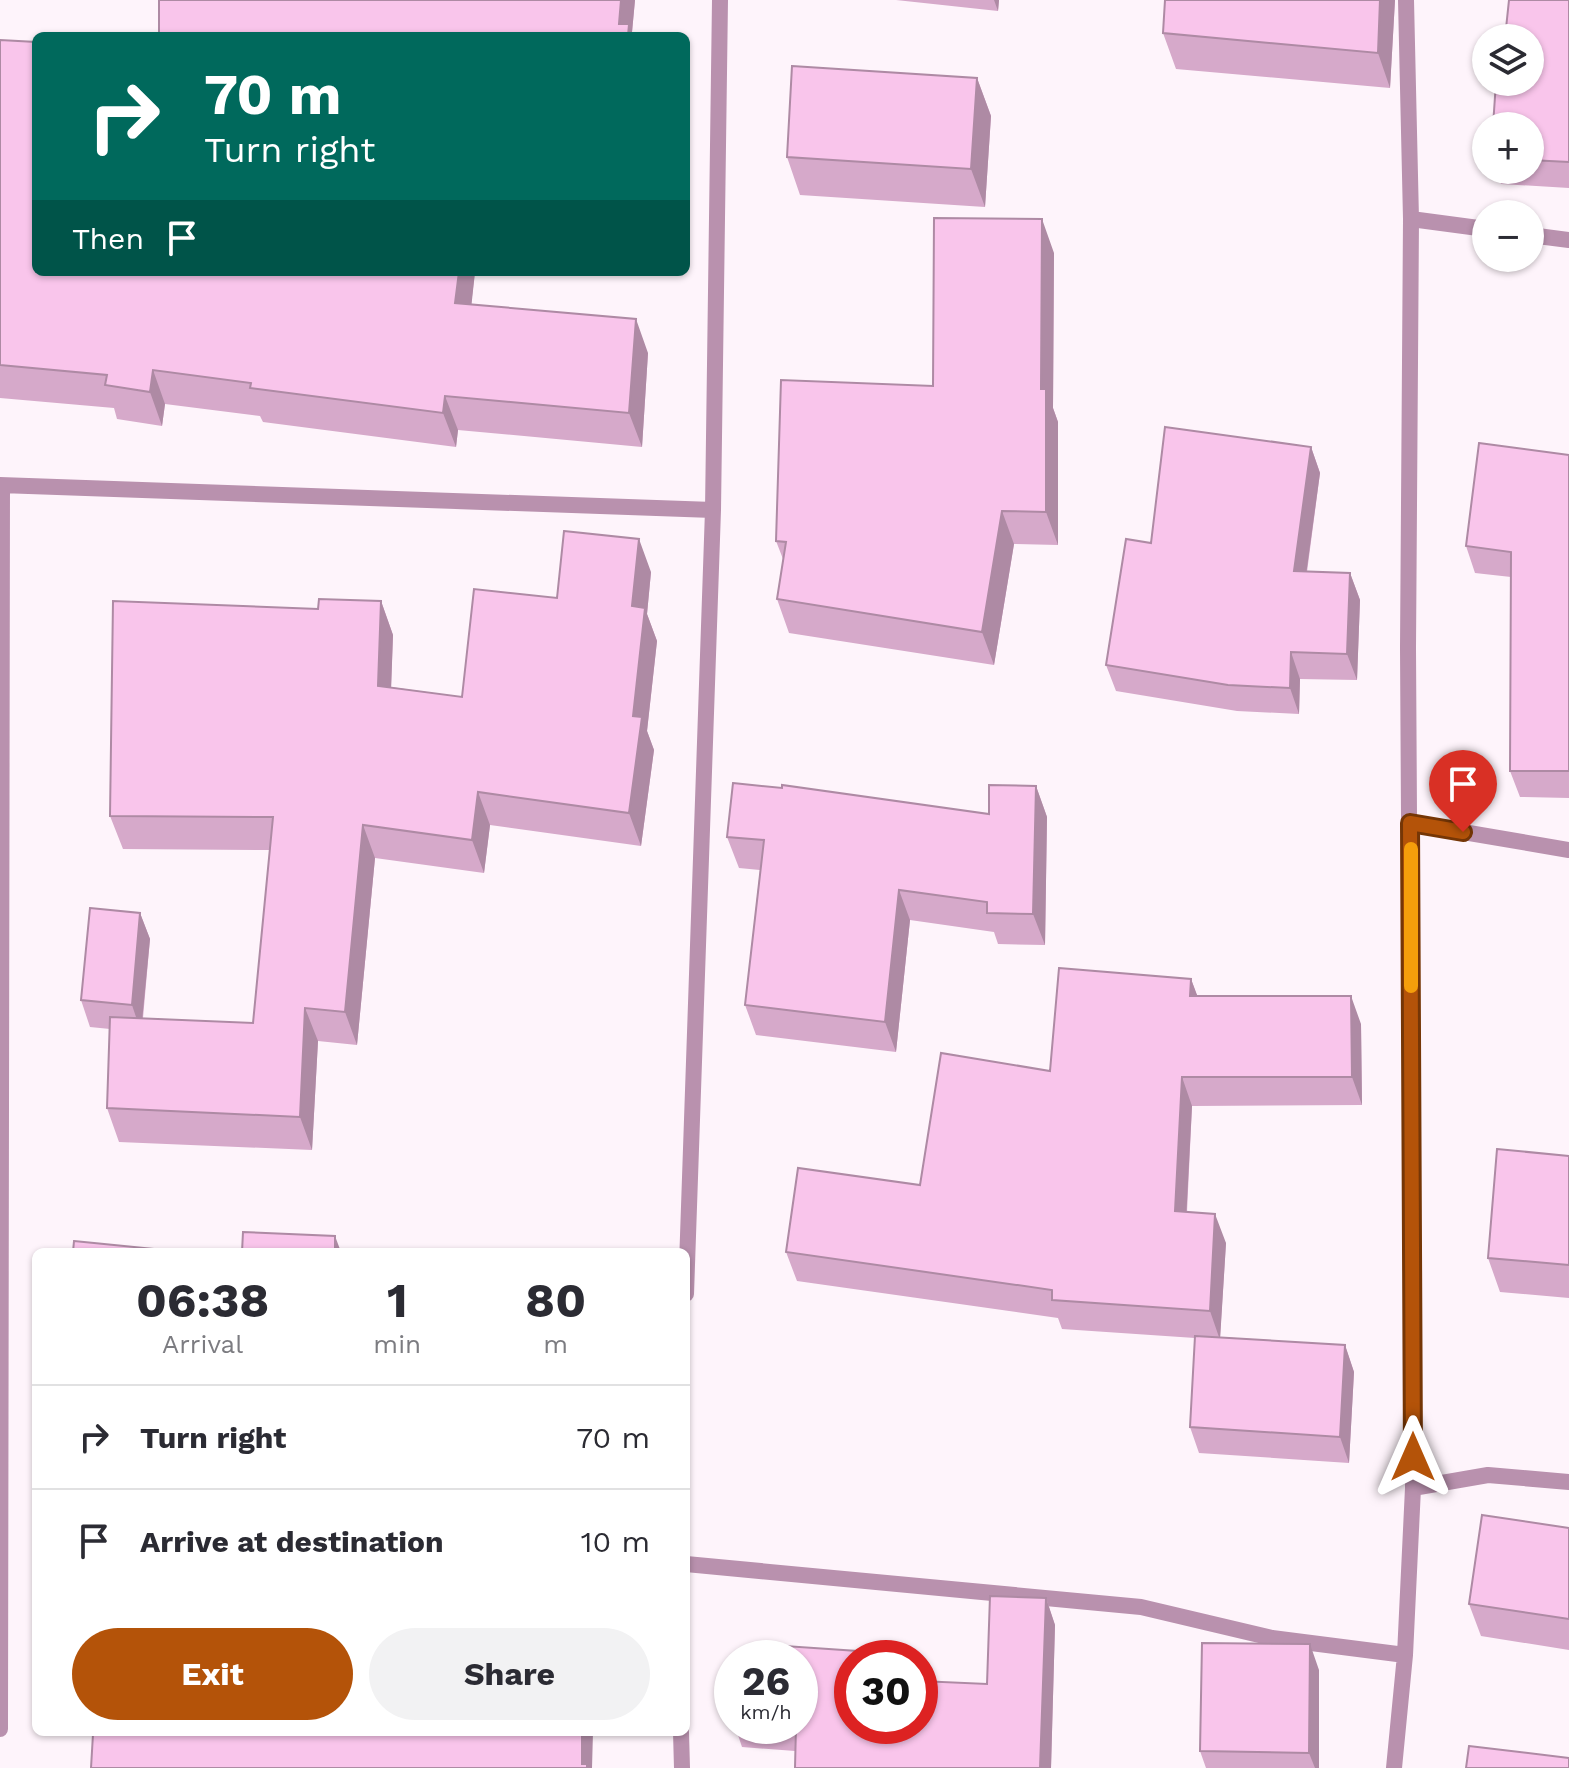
<!DOCTYPE html>
<html lang="en">
<head>
<meta charset="utf-8">
<style>
	body { margin:0; font-family:"Work Sans",sans-serif; background:#f2f2f3; color:#2b2b33; height:100vh; display:flex; flex-direction:column; font-size:30px; white-space:nowrap }
	* { box-sizing:border-box; margin:0 }
	p { font-size:26px; color:#7c7c81 }
	.icon { flex:none; width:44px; height:44px; fill:none; stroke:currentColor; stroke-width:2; stroke-linecap:round; stroke-linejoin:round }
	.map { position:relative; flex:1; overflow:hidden }
	.sheet { position:absolute; left:32px; top:1248px; width:658px; height:488px; display:flex; flex-direction:column; background:#fff; border-radius:12px; box-shadow:0 2px 6px #0004 }
	.sheet>* { flex:none }
	.hud { position:absolute; left:32px; top:32px; width:658px; height:244px; border-radius:12px; box-shadow:0 2px 6px #0004; background:#00695c; color:#fff; overflow:hidden }
	.fabs { position:absolute; left:1472px; top:24px; display:grid; gap:16px }
	.fabs a { display:grid; place-items:center; width:72px; height:72px; border-radius:50%; background:#fff; box-shadow:0 2px 6px #0004; font-size:40px }
	.speed { position:absolute; left:714px; top:1640px; display:flex; gap:16px; font-size:40px; font-weight:700; text-align:center }
	.speed>* { display:grid; place-content:center; width:104px; height:104px; border-radius:50%; background:#fff; box-shadow:0 2px 6px #0004; line-height:1 }
	.speed small { font-size:20px; font-weight:400 }
	.speed .limit { border:12px solid #d22; background:#fff; color:#111 }
	.pin { position:absolute; display:grid; place-items:center; width:68px; height:68px; color:#fff; margin:-82px -34px; border-radius:50% 50% 50% 0; rotate:-45deg; box-shadow:0 0 8px #0007 }
	.pin .icon { rotate:45deg }
	.me { position:absolute; width:88px; margin:-44px; rotate:0deg; stroke-linejoin:round; filter:drop-shadow(0 0 6px #0008) }
	.turn { display:flex; align-items:center; gap:28px; height:168px; padding:0 40px; font-size:36px }
	.turn .icon { width:104px; height:104px; stroke-width:2.5 }
	.turn b { display:block; font-size:56px; line-height:68px }
	.then { display:flex; align-items:center; height:76px; padding:0 40px; background:#0003; gap:16px; font-size:30px }
	.eta { display:flex; justify-content:space-evenly; align-items:center; height:136px; text-align:center }
	.eta b { font-size:48px; font-weight:700; line-height:56px }
	.primary-button { display:flex; gap:16px; margin-top:auto; padding:16px 40px }
	.primary-button a { flex:1; height:92px; border-radius:48px; background:#b45309; color:#fff; font-size:32px; font-weight:700; line-height:92px; text-align:center }
	.primary-button a+a { background:#f2f2f3; color:#2b2b33 }
	ul { padding:0; list-style:none }
	li { display:flex; align-items:center; gap:24px; height:104px; padding:0 40px; border-top:2px solid #e1e1e2 }
	li div { flex:1 }
	li b { display:block; font-size:30px }
	li em { font-style:normal }
	.map>svg:first-child { display:block }
</style>
</head>
<body>
<div class="map">
<svg width="1569" height="1768" viewBox="0 0 1569 1768">
	<rect width="100%" height="100%" fill="#fef4fb"/>
	<g fill="none" stroke-linecap="round" stroke-linejoin="round">
		<path stroke="#b991ae" stroke-width="16" d="M 1411,219 L 1486,229
			M 1530,235 L 1569,240
			M 0,485 L 713,510
			M 1410,823 L 1569,850
			M 686,1294 L 713,510 L 720,0
			M 1413,1488 L 1488,1475 L 1569,1482
			M 686,1564 L 1141,1607 L 1272,1638 L 1405,1655
			M 0,1729 L 2,486
			M 681,1732 L 682,1768
			M 1394,1768 L 1405,1655 L 1413,1488 L 1408,648 L 1411,219 L 1406,0"/>
	</g>
	<path fill="#d6a9ca" d="M 159,0 L 635,0 L 632,32 L 633,36 L 160,36 Z
		M 896,0 L 999,0 L 998,11 Z
		M 1165,0 L 1395,0 L 1390,88 L 1176,69 L 1163,33 Z
		M 1569,0 L 1569,188 L 1501,184 L 1496,170 L 1530,170 L 1530,82 Z
		M 0,40 L 36,272 L 475,272 L 471,305 L 648,353 L 642,447 L 458,430 L 456,447 L 263,422 L 260,416 L 165,404 L 162,426 L 117,419 L 114,408 L 0,398 Z
		M 977,78 L 991,116 L 985,207 L 800,195 L 787,157 Z
		M 1054,253 L 1053,408 L 1058,422 L 1058,545 L 1014,544 L 994,665 L 789,633 L 777,599 L 783,559 L 776,541 L 933,386 Z
		M 1311,447 L 1320,473 L 1307,572 L 1350,573 L 1360,600 L 1357,680 L 1300,679 L 1299,714 L 1237,711 L 1116,691 L 1106,665 L 1151,543 Z
		M 1569,455 L 1569,798 L 1520,797 L 1510,771 L 1511,577 L 1475,573 L 1466,546 Z
		M 651,572 L 647,614 L 657,641 L 647,731 L 654,750 L 641,846 L 490,825 L 484,873 L 375,858 L 357,1045 L 318,1041 L 312,1150 L 119,1142 L 107,1108 L 110,1029 L 90,1027 L 81,1000 L 140,913 L 150,939 L 143,1018 L 253,1023 L 270,850 L 123,849 L 110,816 L 318,609 L 381,601 L 393,635 L 391,687 L 462,697 L 557,598 Z
		M 1036,786 L 1047,817 L 1045,945 L 998,944 L 994,932 L 910,920 L 896,1052 L 756,1035 L 745,1005 L 760,870 L 739,868 L 727,837 L 989,814 Z
		M 1191,979 L 1197,996 L 1361,1024 L 1362,1105 L 1192,1106 L 1187,1212 L 1226,1243 L 1220,1337 L 1345,1345 L 1354,1372 L 1349,1463 L 1199,1453 L 1190,1427 L 1195,1338 L 1062,1329 L 1058,1318 L 797,1281 L 786,1252 L 920,1185 L 1050,1071 Z
		M 1569,1156 L 1569,1298 L 1500,1292 L 1488,1258 Z
		M 1569,1528 L 1569,1650 L 1481,1636 L 1469,1604 Z
		M 990,1596 L 1046,1598 L 1055,1625 L 1051,1768 L 795,1768 L 795,1751 L 742,1747 L 735,1726 L 800,1726 L 800,1658 L 783,1658 L 785,1646 L 872,1652 L 874,1658 L 852,1658 L 852,1726 L 920,1726 L 920,1681 L 987,1684 Z
		M 1319,1670 L 1319,1768 L 1206,1768 L 1200,1751 Z"/>
	<path fill="#ae8aa4" d="M 621,0 L 635,0 L 632,32 L 633,36 L 623,36 L 619,24 Z
		M 994,0 L 999,0 L 998,11 Z
		M 1380,0 L 1395,0 L 1390,88 L 1378,53 Z
		M 977,78 L 991,116 L 985,207 L 971,169 Z
		M 1042,219 L 1054,253 L 1053,408 L 1058,422 L 1058,545 L 1046,512 L 1041,389 Z
		M 459,272 L 475,272 L 468,337 L 455,303 Z
		M 636,319 L 648,353 L 642,447 L 629,413 Z
		M 153,370 L 165,404 L 162,426 L 150,392 Z
		M 445,396 L 458,430 L 456,447 L 443,413 Z
		M 1311,447 L 1320,473 L 1303,597 L 1294,571 Z
		M 1002,511 L 1014,544 L 994,665 L 982,632 Z
		M 639,539 L 651,572 L 647,614 L 657,641 L 647,731 L 654,750 L 641,846 L 629,813 L 633,716 L 632,606 Z
		M 1350,573 L 1360,600 L 1357,680 L 1347,654 Z
		M 381,601 L 393,635 L 390,719 L 378,686 Z
		M 1291,652 L 1300,679 L 1299,714 L 1290,688 Z
		M 1036,786 L 1047,817 L 1045,945 L 1033,914 Z
		M 478,792 L 490,825 L 484,873 L 472,840 Z
		M 363,825 L 375,858 L 357,1045 L 345,1012 Z
		M 899,890 L 910,920 L 896,1052 L 885,1022 Z
		M 140,913 L 150,939 L 141,1032 L 132,1005 Z
		M 1191,979 L 1202,1008 L 1190,996 Z
		M 1351,996 L 1361,1024 L 1362,1105 L 1352,1077 Z
		M 305,1008 L 318,1041 L 312,1150 L 300,1117 Z
		M 1182,1077 L 1192,1106 L 1185,1240 L 1175,1211 Z
		M 1215,1214 L 1226,1243 L 1220,1340 L 1210,1311 Z
		M 335,1236 L 341,1252 L 335,1252 Z
		M 1345,1345 L 1354,1372 L 1349,1463 L 1340,1437 Z
		M 1046,1598 L 1055,1625 L 1051,1768 L 1040,1768 Z
		M 1310,1644 L 1319,1670 L 1319,1768 L 1315,1768 L 1309,1753 Z
		M 582,1732 L 593,1732 L 592,1768 L 583,1768 L 582,1764 Z"/>
	<path fill="#f9c5eb" stroke="#ae8aa4" stroke-width="2" d="M 159,0 L 621,0 L 619,24 L 629,24 L 628,36 L 269,36 L 269,33 L 159,33 Z
		M 1165,0 L 1380,0 L 1378,53 L 1163,33 Z
		M 1509,0 L 1569,0 L 1569,162 L 1530,160 L 1530,126 L 1493,126 L 1496,82 L 1530,82 L 1530,38 L 1505,38 Z
		M 0,40 L 36,42 L 36,272 L 459,272 L 455,303 L 636,319 L 629,413 L 445,396 L 443,413 L 250,388 L 251,383 L 153,370 L 150,392 L 105,385 L 107,375 L 0,365 Z
		M 792,66 L 977,78 L 971,169 L 787,157 Z
		M 934,218 L 1042,219 L 1041,389 L 1046,389 L 1046,512 L 1002,511 L 982,632 L 777,599 L 786,542 L 776,541 L 781,380 L 933,386 Z
		M 1165,427 L 1311,447 L 1294,571 L 1350,573 L 1347,654 L 1291,652 L 1290,688 L 1228,685 L 1106,665 L 1126,539 L 1151,543 Z
		M 1479,443 L 1569,455 L 1569,771 L 1510,771 L 1511,552 L 1466,546 Z
		M 564,531 L 639,539 L 632,606 L 645,608 L 633,716 L 642,717 L 629,813 L 478,792 L 472,840 L 363,825 L 345,1012 L 305,1008 L 300,1117 L 107,1108 L 110,1017 L 253,1023 L 273,817 L 110,816 L 113,601 L 318,609 L 319,599 L 381,601 L 378,686 L 462,697 L 474,589 L 557,598 Z
		M 733,783 L 782,788 L 782,785 L 989,814 L 989,785 L 1036,786 L 1033,914 L 987,913 L 987,902 L 899,890 L 885,1022 L 745,1005 L 764,840 L 727,837 Z
		M 90,908 L 140,913 L 132,1005 L 81,1000 Z
		M 1059,968 L 1191,979 L 1190,996 L 1351,996 L 1352,1077 L 1182,1077 L 1175,1211 L 1215,1214 L 1210,1311 L 1052,1300 L 1052,1290 L 786,1252 L 798,1168 L 920,1185 L 941,1053 L 1050,1071 Z
		M 1497,1149 L 1569,1156 L 1569,1265 L 1488,1258 Z
		M 243,1232 L 335,1236 L 335,1252 L 242,1252 Z
		M 74,1241 L 184,1252 L 73,1252 Z
		M 1195,1336 L 1345,1345 L 1340,1437 L 1190,1427 Z
		M 1482,1515 L 1569,1528 L 1569,1619 L 1469,1604 Z
		M 990,1596 L 1046,1598 L 1040,1768 L 795,1768 L 796,1726 L 800,1726 L 800,1658 L 783,1658 L 785,1646 L 872,1652 L 871,1658 L 852,1658 L 852,1726 L 920,1726 L 920,1681 L 987,1684 Z
		M 1202,1643 L 1310,1644 L 1309,1753 L 1200,1751 Z
		M 121,1732 L 582,1732 L 582,1764 L 587,1764 L 587,1768 L 91,1768 L 93,1734 L 121,1735 Z
		M 1469,1746 L 1569,1758 L 1569,1768 L 1466,1768 Z"/>
	<g fill="none" stroke-linecap="round" stroke-linejoin="round">
		<defs>
			<path id="route" d="M 1413,1457 L 1410,823 L 1463,832"/>
		</defs>
		<use href="#route" stroke="#753606" stroke-width="20"/>
		<use href="#route" stroke="#b45309" stroke-width="14"/>
		<path stroke="#f59e0b" stroke-width="14" d="M 1411,849 L 1411,986"/>
	</g>
</svg>
<div class="fabs">
<a><svg class="icon" aria-label="layers" viewBox="0 0 24 24"><path d="M12 4l9 5-9 5-9-5zM3 14l9 5 9-5"/></svg></a>
<a>+</a>
<a>−</a>
</div>
<div class="speed"><div>26<small>km/h</small></div><div class="limit">30</div></div>
<div class="pin" style="left:1463px;top:832px;background:#d93025"><svg class="icon" aria-label="arrive" viewBox="0 0 24 24"><path d="M6 21V4h12l-3 4 3 4H6"/></svg></div>
<svg class="me" style="left:1413px;top:1457px" viewBox="-20 -20 40 40"><path d="M0-17L14 15 0 8-14 15z" fill="#b45309" stroke="#fff" stroke-width="4"/></svg>
<div class="hud">
<div class="turn"><svg class="icon" aria-label="right" viewBox="0 0 24 24"><path d="M7 20v-9h11M14 6l5 5-5 5"/></svg><div><b>70 m</b>Turn right</div></div>
<div class="then">Then<svg class="icon" aria-label="arrive" viewBox="0 0 24 24"><path d="M6 21V4h12l-3 4 3 4H6"/></svg></div>
</div>
<section class="sheet">
<div class="eta">
<div><b>06:38</b><p>Arrival</p></div>
<div><b>1</b><p>min</p></div>
<div><b>80</b><p>m</p></div>
</div>
<ul>
<li><svg class="icon" aria-label="right" viewBox="0 0 24 24"><path d="M7 20v-9h11M14 6l5 5-5 5"/></svg><div><b>Turn right</b></div><em>70 m</em></li>
<li><svg class="icon" aria-label="arrive" viewBox="0 0 24 24"><path d="M6 21V4h12l-3 4 3 4H6"/></svg><div><b>Arrive at destination</b></div><em>10 m</em></li>
</ul>
<div class="primary-button"><a>Exit</a><a>Share</a></div>
</section>
</div>
</body>
</html>
